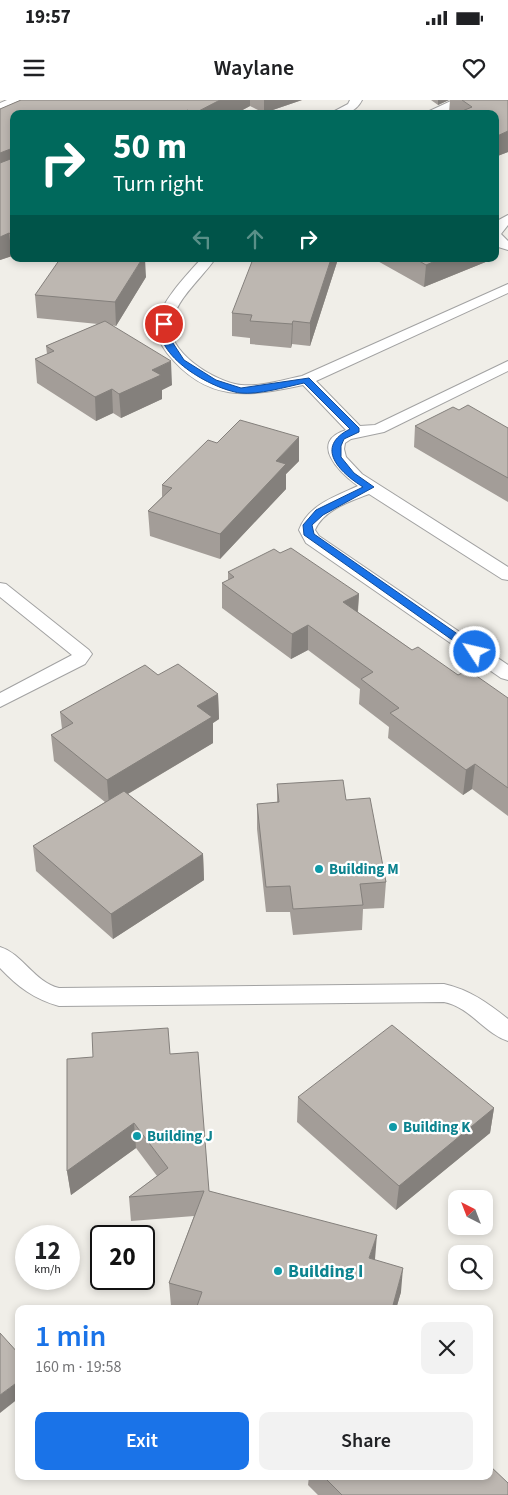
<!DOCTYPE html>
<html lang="en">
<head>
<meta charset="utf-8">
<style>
	body { margin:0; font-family:"Source Sans 3",sans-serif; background:#f2f2f2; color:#202124; height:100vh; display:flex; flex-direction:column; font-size:19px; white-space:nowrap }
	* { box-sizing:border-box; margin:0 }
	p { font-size:16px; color:#757577 }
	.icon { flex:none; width:28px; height:28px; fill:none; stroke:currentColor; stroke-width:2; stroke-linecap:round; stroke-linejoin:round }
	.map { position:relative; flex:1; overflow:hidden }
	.panel { position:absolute; left:15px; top:1205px; width:478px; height:175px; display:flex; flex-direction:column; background:#fff; border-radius:10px; box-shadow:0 2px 8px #0003 }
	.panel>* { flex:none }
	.hud { position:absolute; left:10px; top:10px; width:489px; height:152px; border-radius:10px; box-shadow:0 2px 8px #0003; background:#00695c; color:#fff; overflow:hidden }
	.needle { width:32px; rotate:318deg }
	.controls { position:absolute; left:448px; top:1090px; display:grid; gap:10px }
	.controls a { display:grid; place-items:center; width:45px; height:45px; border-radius:10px; background:#fff; box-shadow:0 2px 8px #0003; font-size:25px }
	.speed { position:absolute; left:15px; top:1125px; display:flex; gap:10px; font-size:25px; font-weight:700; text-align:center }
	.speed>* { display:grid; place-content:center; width:65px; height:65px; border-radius:50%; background:#fff; box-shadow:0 2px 8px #0003; line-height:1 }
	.speed small { font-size:12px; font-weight:400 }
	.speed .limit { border:2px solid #111; border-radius:8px; background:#fff; color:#111 }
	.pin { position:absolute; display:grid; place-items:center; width:42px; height:42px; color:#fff; margin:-21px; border:2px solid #fff; border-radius:50%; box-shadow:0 1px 5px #0007 }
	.me { position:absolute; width:55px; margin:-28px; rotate:305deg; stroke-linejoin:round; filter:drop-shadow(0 0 4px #0008) }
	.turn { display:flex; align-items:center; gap:18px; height:105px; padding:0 20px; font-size:22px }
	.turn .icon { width:65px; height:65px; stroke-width:2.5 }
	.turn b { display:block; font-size:35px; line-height:42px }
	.lanes { display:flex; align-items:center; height:48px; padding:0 20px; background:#0003; justify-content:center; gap:25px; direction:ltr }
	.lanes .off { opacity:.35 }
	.round { display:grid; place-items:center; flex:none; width:52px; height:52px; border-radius:10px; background:#f2f2f2 }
	.summary { display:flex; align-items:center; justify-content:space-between; height:85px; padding:0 20px }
	h1 { font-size:30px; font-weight:600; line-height:38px; color:#1a73e8 }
	.primary-button { display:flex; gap:10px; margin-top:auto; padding:10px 20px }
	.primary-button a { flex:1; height:58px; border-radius:10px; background:#1a73e8; color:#fff; font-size:20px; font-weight:600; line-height:58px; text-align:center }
	.primary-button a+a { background:#f2f2f2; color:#202124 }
	.status { display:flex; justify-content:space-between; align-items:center; height:35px; padding:0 25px; background:#fff; direction:ltr }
	.status svg { height:14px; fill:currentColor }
	header { display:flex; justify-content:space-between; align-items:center; height:65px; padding:0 20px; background:#fff; font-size:22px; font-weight:600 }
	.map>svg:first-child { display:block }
</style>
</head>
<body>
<div class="status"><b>19:57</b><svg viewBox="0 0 49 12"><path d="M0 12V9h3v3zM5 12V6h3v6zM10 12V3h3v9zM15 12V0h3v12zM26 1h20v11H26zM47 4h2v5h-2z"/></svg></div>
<header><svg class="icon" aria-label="menu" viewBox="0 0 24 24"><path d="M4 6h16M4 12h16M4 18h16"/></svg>Waylane<svg class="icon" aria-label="heart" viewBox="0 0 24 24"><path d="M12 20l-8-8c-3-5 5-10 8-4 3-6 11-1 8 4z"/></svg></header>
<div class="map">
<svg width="508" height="1395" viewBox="0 0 508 1395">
	<rect width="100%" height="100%" fill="#f0eee8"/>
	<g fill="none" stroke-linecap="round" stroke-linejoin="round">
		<defs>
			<path id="service" d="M 7,0 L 23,0 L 21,3 L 0,11 L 0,3 Z
				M 350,0 L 362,0 C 355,14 343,14 329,14 L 348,4 Z
				M 453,0 L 464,0 L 465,2 L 463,5 L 440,14 L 423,14 Z
				M 508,115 L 508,125 L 501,134 L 508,141 L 508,150 L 495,146 L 495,122 Z
				M 201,159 L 215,159 C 201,179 179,196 172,221 C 163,251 217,283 241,285 C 261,287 282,280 302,276 L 508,184 L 508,193 L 316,281 L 360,326 L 375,325 L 508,261 L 508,271 L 384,332 L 351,339 L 345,343 L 344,349 L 346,357 L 362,374 L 508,467 L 508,480 L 502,479 L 369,394 C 351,401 323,410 315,430 L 319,436 L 508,565 L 508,580 L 501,578 L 306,443 L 299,430 C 308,405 336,396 358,386 C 340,373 308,342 346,330 L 303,285 C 248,297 207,303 167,253 C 161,245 154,232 157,221 C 165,197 185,177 201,159 Z
				M 0,483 L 6,484 L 89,550 L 92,554 L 85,564 L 0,607 L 0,593 L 72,555 L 0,497 Z
				M 0,847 C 23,854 34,882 59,888 L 444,884 C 470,890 488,903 508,919 L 508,941 C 484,933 470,907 444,902 L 59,906 C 34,899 18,887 0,868 Z"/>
		</defs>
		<use href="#service" stroke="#a2a2a2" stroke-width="2"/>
		<use href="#service" fill="#fff" fill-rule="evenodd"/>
	</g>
	<path fill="#a39d98" d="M 21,0 L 302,0 L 264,13 L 250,6 L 235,14 L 14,14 L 14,157 L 12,156 L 0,160 L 0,9 Z
		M 431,0 L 449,0 L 438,5 Z
		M 450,0 L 508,0 L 508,52 L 495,57 L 495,14 L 450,14 L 449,13 Z
		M 273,159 L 338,159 L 310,246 L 292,244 L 291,248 L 250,244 L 250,238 L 232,236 L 232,213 Z
		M 374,159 L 493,159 L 424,187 Z
		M 146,177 L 116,226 L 111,225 L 172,285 L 162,290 L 162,299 L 121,318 L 113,313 L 96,321 L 37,283 L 35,259 L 47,254 L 46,246 L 98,224 L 37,218 L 35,195 Z
		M 459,310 L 508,328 L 508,402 L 414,347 L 415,326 Z
		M 217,343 L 299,361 L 286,374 L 286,389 L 220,459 L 150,436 L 148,411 L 162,397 L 162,385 Z
		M 280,453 L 359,494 L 358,512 L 412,550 L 458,575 L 508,598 L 508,716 L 472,689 L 463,695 L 388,638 L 389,627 L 359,604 L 360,589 L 308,550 L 291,559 L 222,508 L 222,483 L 228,480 L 228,472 Z
		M 158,575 L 218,594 L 219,619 L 213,623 L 213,643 L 128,694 L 203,754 L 204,780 L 113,839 L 36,771 L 33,746 L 105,702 L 54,661 L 51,635 L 62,629 L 60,612 Z
		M 277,684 L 346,700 L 386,782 L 384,808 L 363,809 L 362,830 L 293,835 L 290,812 L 266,812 L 257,729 L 257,704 L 277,703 Z
		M 170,954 L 209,1091 L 374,1160 L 401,1192 L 396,1209 L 179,1209 L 171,1206 L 169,1183 L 194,1116 L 131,1121 L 129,1097 L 157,1076 L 136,1048 L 71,1095 L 67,1071 Z
		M 298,997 L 494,1008 L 490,1033 L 396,1110 L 297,1022 Z
		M 309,1376 L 489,1376 L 508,1395 L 318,1395 L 308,1385 Z"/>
	<path fill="#84807c" d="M 220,0 L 250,0 L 250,6 L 235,14 L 195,14 L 195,13 Z
		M 264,0 L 302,0 L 264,13 Z
		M 438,0 L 449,0 L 438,5 Z
		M 508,31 L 508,52 L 495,57 L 495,37 Z
		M 13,48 L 14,70 L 0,75 L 0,53 Z
		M 9,133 L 12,156 L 0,160 L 0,137 Z
		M 142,159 L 145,159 L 146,177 L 116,226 L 115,202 Z
		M 331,159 L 338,159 L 310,246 L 310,223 Z
		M 440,159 L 493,159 L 424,187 L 426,165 Z
		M 293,221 L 292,244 L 291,248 L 292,224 Z
		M 171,261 L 172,285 L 162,290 L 162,299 L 121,318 L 119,294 L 152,270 Z
		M 112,289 L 113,313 L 96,321 L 95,297 Z
		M 299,337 L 299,361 L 286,374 L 286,389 L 220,459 L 220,434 L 276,361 Z
		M 359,494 L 357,519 L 343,502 Z
		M 308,525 L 308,550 L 291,559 L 292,534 Z
		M 218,594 L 219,619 L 213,623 L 213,643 L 109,705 L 107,680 L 197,606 Z
		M 475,664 L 472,689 L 463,695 L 466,670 Z
		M 203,754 L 204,780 L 113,839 L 111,814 Z
		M 494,1008 L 490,1033 L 396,1110 L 399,1086 Z
		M 134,1023 L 136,1048 L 71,1095 L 67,1071 Z
		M 377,1135 L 375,1159 L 367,1182 L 369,1158 Z
		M 403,1168 L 401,1192 L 396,1209 L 392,1209 Z
		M 19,1281 L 19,1298 L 0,1313 L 0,1295 Z"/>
	<path fill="#bdb7b1" stroke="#84807c" d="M 21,0 L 220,0 L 195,13 L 187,10 L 183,14 L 14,14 L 14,136 L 9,133 L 0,137 L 0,63 L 13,58 L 13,48 L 0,53 L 0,9 Z
		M 462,0 L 508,0 L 508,31 L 495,37 L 495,14 L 455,14 L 472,7 Z
		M 60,159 L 142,159 L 115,202 L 35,195 Z
		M 253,159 L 331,159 L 310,223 L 293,221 L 292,224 L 250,221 L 252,215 L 232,213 Z
		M 416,159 L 440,159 L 426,165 Z
		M 105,221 L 171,261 L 152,270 L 161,275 L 119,294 L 112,289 L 95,297 L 35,259 L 54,251 L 46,246 Z
		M 468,305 L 508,328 L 508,378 L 415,326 L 453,307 L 459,310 Z
		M 240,320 L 299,337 L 276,361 L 286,364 L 220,434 L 148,411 L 172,388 L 162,385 L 208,340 L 217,343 Z
		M 291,448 L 359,494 L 343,502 L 412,550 L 418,547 L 458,575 L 468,570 L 508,598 L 508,688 L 475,664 L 466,670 L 390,613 L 399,608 L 361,579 L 373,572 L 308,525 L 292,534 L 222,483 L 234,477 L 228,472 L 274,449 L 280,453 Z
		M 178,564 L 218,594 L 197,606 L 212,617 L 107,680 L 51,635 L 73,623 L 60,612 L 145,565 L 158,575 Z
		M 343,680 L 346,700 L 370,698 L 386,782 L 360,784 L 363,805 L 293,809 L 290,786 L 266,787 L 257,704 L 279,702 L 277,684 Z
		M 124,691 L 203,754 L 111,814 L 33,746 Z
		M 392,925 L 494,1008 L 399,1086 L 298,997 Z
		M 168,928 L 170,954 L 198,952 L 209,1091 L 377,1135 L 369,1158 L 403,1168 L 392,1209 L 196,1209 L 202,1192 L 169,1183 L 204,1091 L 129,1097 L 168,1068 L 134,1023 L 67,1071 L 67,959 L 93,957 L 92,933 Z
		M 0,1233 L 19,1254 L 19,1281 L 0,1295 Z
		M 489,1365 L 508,1383 L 508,1395 L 342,1395 L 323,1376 L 489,1376 Z"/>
	<path fill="#1a73e8" stroke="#114b97" d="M 161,222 L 168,224 L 171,240 L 184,260 L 216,280 L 241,288 L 309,278 L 359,328 L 359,332 L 344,339 L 341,346 L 341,357 L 354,373 L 374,387 L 323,415 L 312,425 L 314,434 L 479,549 L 481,552 L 479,554 L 472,554 L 304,435 L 303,425 L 316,410 L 363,387 C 339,372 314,347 350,329 L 304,283 C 286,287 258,295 240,293 C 212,289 152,256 161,222 Z"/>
	<g fill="#0f9aa8" stroke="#fff" stroke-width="2">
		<circle cx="319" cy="769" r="5"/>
		<circle cx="393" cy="1027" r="5"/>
		<circle cx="137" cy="1036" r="5"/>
		<circle cx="278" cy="1171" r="5"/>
	</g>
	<g text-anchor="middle" stroke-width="4.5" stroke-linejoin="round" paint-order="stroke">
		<g font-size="15" font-weight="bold" fill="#0d838f" stroke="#fff" text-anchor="start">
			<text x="329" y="774">Building M</text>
			<text x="403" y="1032">Building K</text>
			<text x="147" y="1041">Building J</text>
		</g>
		<g font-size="18" font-weight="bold" fill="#0d838f" stroke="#fff" text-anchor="start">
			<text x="288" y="1177">Building I</text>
		</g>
	</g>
</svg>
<div class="controls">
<a><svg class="needle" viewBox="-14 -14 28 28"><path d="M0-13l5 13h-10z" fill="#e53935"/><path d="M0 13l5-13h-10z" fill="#757577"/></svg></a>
<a><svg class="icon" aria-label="search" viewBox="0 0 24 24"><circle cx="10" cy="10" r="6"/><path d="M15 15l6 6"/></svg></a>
</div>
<div class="speed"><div>12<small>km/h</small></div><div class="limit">20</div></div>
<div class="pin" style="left:164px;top:224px;background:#d93025"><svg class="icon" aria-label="arrive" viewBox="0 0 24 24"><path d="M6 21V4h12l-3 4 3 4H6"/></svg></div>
<svg class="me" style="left:475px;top:552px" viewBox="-20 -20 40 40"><circle r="17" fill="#1a73e8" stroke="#fff" stroke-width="3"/><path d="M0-11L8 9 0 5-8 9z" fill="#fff"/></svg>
<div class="hud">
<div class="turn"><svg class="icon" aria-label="right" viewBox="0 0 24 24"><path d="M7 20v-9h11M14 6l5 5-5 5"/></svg><div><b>50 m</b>Turn right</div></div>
<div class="lanes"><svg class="icon off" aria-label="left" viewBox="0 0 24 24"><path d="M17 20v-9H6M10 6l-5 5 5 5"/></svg><svg class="icon off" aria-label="ahead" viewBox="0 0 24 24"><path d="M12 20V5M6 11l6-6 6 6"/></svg><svg class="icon" aria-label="right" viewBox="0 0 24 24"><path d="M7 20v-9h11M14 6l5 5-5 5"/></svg></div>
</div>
<section class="panel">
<div class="summary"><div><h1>1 min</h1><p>160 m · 19:58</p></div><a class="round"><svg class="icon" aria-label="close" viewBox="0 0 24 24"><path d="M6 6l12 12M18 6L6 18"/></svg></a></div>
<div class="primary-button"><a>Exit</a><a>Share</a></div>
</section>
</div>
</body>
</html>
